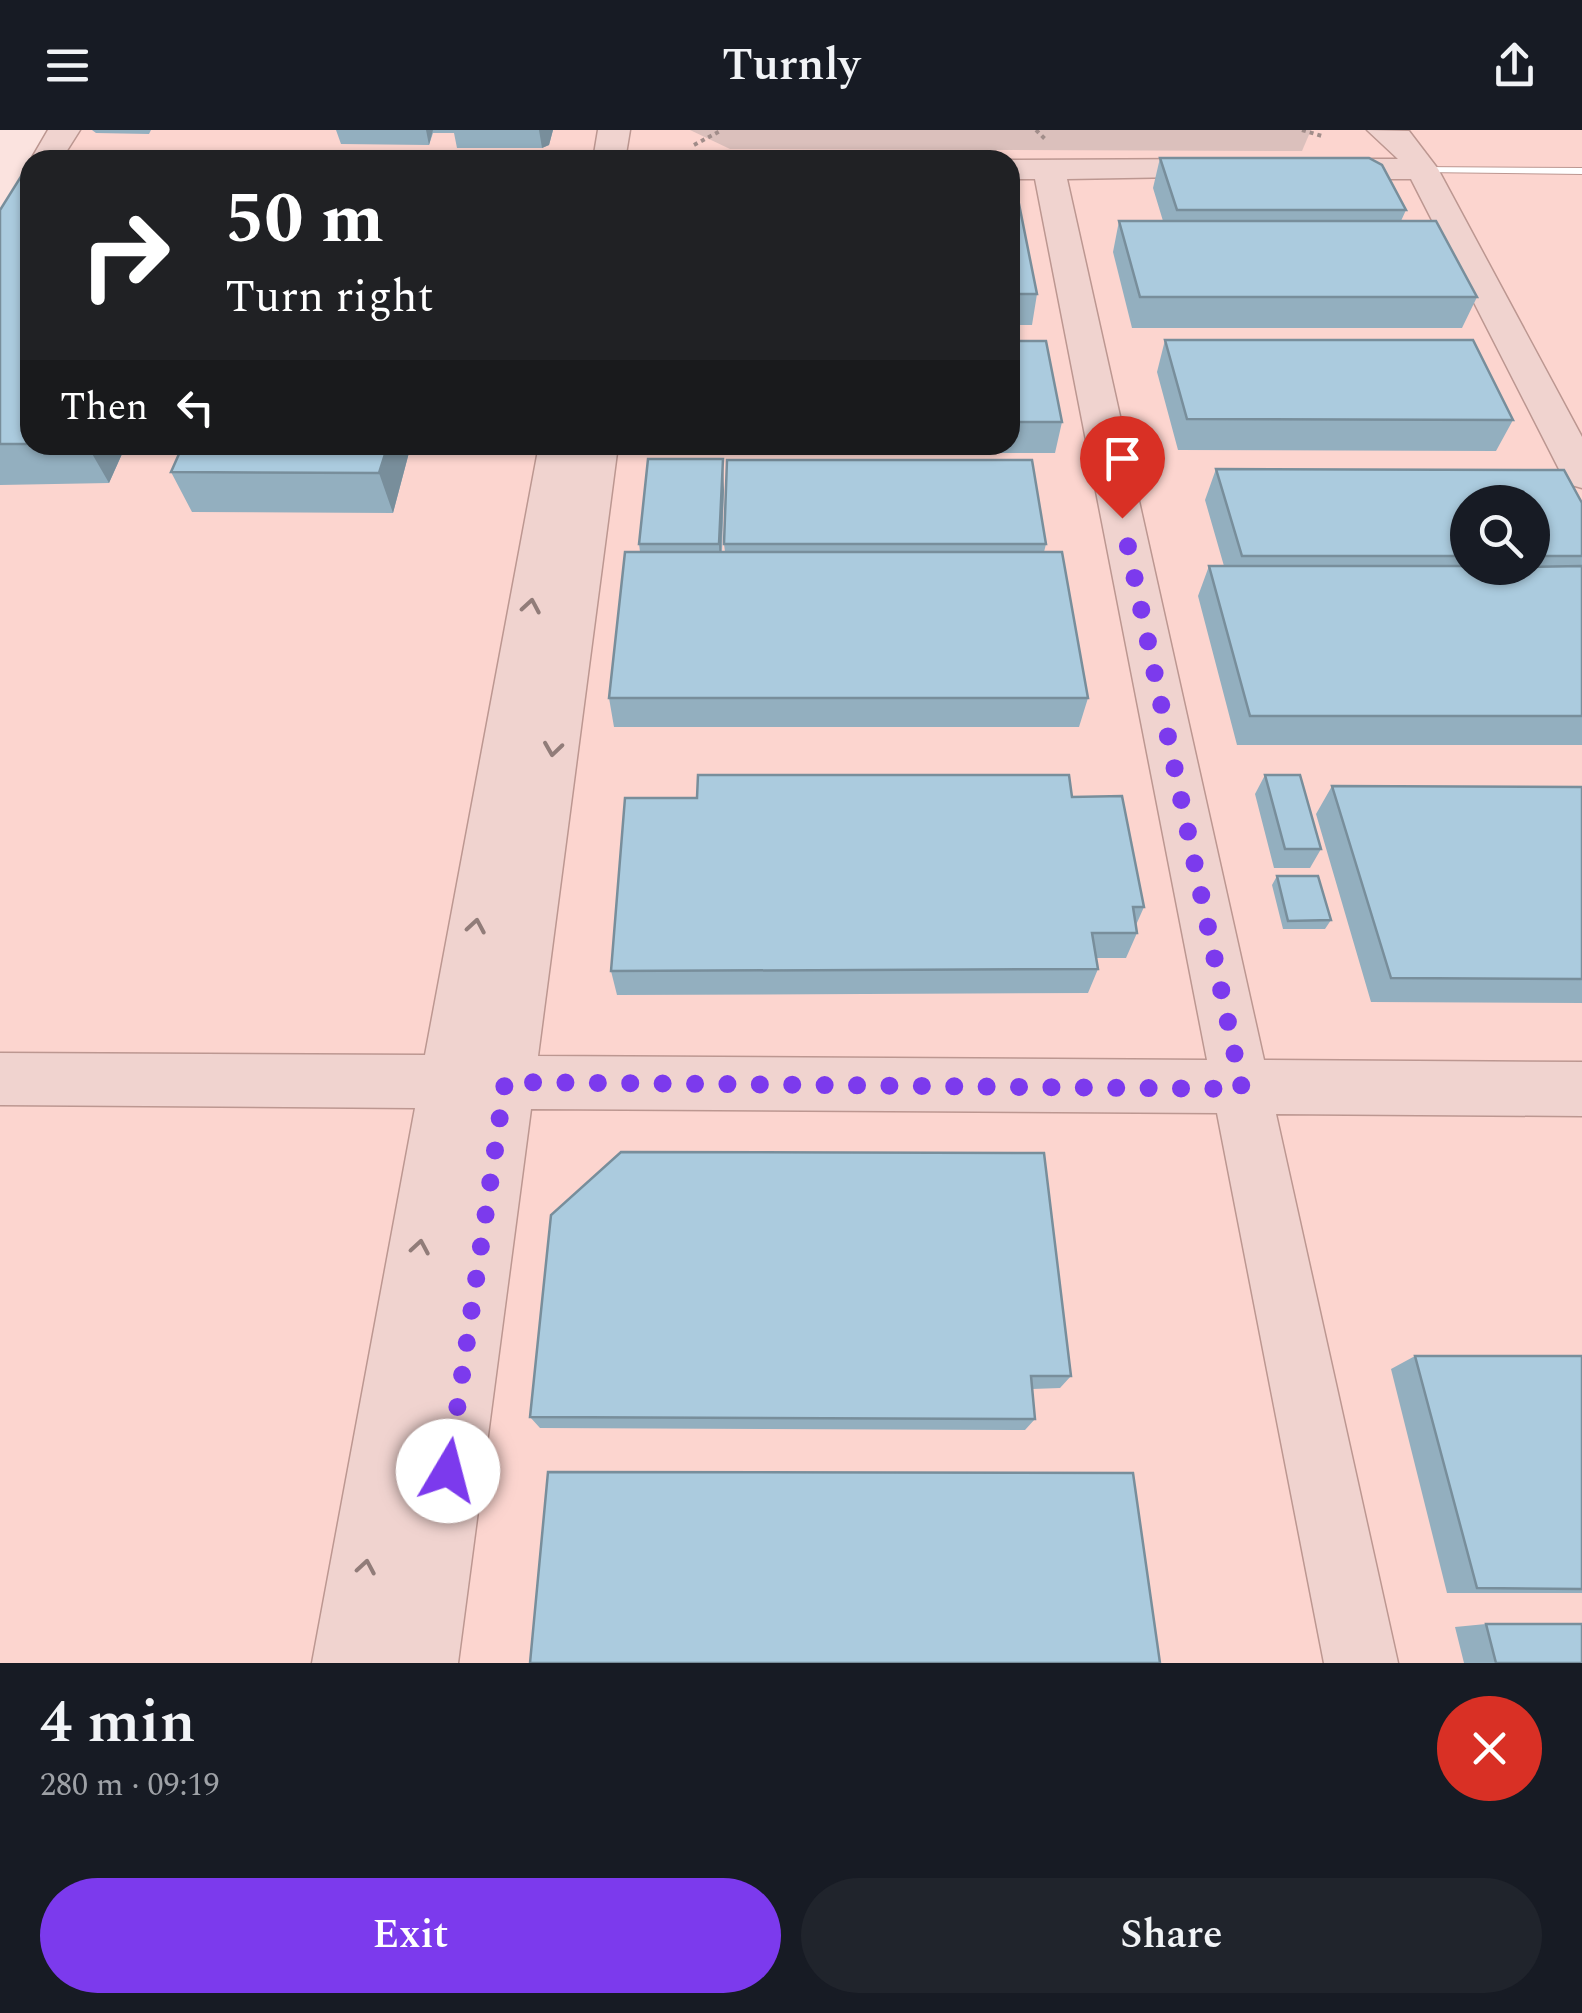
<!DOCTYPE html>
<html lang="en">
<head>
<meta charset="utf-8">
<style>
	body { margin:0; font-family:Spectral,serif; background:#20242c; color:#f1f3f6; height:100vh; display:flex; flex-direction:column; font-size:38px; white-space:nowrap }
	* { box-sizing:border-box; margin:0 }
	p { font-size:32px; color:#9ea1a6 }
	.icon { flex:none; width:55px; height:55px; fill:none; stroke:currentColor; stroke-width:2; stroke-linecap:round; stroke-linejoin:round }
	.map { position:relative; height:1533px; overflow:hidden }
	.drawer { display:flex; flex-direction:column; background:#171b24; flex:1 }
	.drawer>* { flex:none }
	.guide { position:absolute; left:20px; top:20px; width:1000px; height:305px; border-radius:30px; box-shadow:0 2px 8px #0004; background:#202124; color:#fff; overflow:hidden }
	.fabs { position:absolute; left:1450px; top:355px; display:grid; gap:20px }
	.fabs a { display:grid; place-items:center; width:100px; height:100px; border-radius:50%; background:#171b24; box-shadow:0 2px 8px #0004; font-size:50px }
	.pin { position:absolute; display:grid; place-items:center; width:85px; height:85px; color:#fff; margin:-102px -42px; border-radius:50% 50% 50% 0; rotate:-45deg; box-shadow:0 0 10px #0007 }
	.pin .icon { rotate:45deg }
	.me { position:absolute; width:110px; margin:-55px; rotate:8deg; stroke-linejoin:round; filter:drop-shadow(0 0 8px #0008) }
	.turn { display:flex; align-items:center; gap:35px; height:210px; padding:0 40px; font-size:45px }
	.turn .icon { width:130px; height:130px; stroke-width:2.5 }
	.turn b { display:block; font-size:70px; line-height:85px }
	.then { display:flex; align-items:center; height:95px; padding:0 40px; background:#0003; gap:20px; font-size:38px }
	.round { display:grid; place-items:center; flex:none; width:105px; height:105px; border-radius:52px; background:#20242c }
	.overview { display:flex; align-items:center; justify-content:space-between; height:170px; padding:0 40px }
	h1 { font-size:60px; font-weight:600; line-height:75px }
	.primary-button { display:flex; gap:20px; margin-top:auto; padding:20px 40px }
	.primary-button a { flex:1; height:115px; border-radius:60px; background:#7c3aed; color:#fff; font-size:40px; font-weight:600; line-height:115px; text-align:center }
	.primary-button a+a { background:#20242c; color:#f1f3f6 }
	header { display:flex; justify-content:space-between; align-items:center; height:130px; padding:0 40px; background:#171b24; font-size:45px; font-weight:600 }
	.map>svg:first-child { display:block }
</style>
</head>
<body>
<header><svg class="icon" aria-label="menu" viewBox="0 0 24 24"><path d="M4 6h16M4 12h16M4 18h16"/></svg>Turnly<svg class="icon" aria-label="share" viewBox="0 0 24 24"><path d="M12 15V3M7 8l5-5 5 5M5 13v7h14v-7"/></svg></header>
<div class="map">
<svg width="1582" height="1533" viewBox="0 0 1582 1533">
	<rect width="100%" height="100%" fill="#fbe3df"/>
	<path fill="#fcd5cf" fill-rule="evenodd" d="M 53,0 L 1582,0 L 1582,1533 L 0,1533 L 0,82 L 30,315 L 1010,315 L 1010,30 L 33,30 ZM 1468,372 L 1532,372 L 1532,438 L 1468,438 Z"/>
	<path fill="#dbc0bc" d="M 690,0 L 1311,0 L 1302,21 L 730,19 Z"/>
	<g fill="none" stroke-linecap="round" stroke-linejoin="round">
		<defs>
			<path id="lane" d="M 1418,37 L 1582,38 L 1582,44 L 1422,42 L 1418,41 Z"/>
			<path id="secondary" d="M 48,0 L 80,0 L 61,30 L 30,31 Z
				M 598,0 L 630,0 L 625,30 L 593,30 Z
				M 1367,0 L 1409,1 L 1438,39 L 1582,307 L 1582,358 L 1568,354 L 1562,345 L 1411,49 L 1311,49 L 1300,46 L 1295,39 L 1300,32 L 1311,29 L 1398,29 Z
				M 1228,29 L 1239,32 L 1244,39 L 1239,46 L 1067,49 L 1264,930 L 1582,932 L 1582,986 L 1276,984 L 1398,1533 L 1324,1533 L 1217,983 L 531,979 L 458,1533 L 312,1533 L 415,978 L 0,975 L 0,923 L 425,925 L 539,315 L 618,315 L 538,926 L 1207,930 L 1035,49 L 1010,49 L 1007,30 Z"/>
		</defs>
		<use href="#lane" stroke="#bc9791" stroke-width="2"/>
		<use href="#secondary" stroke="#bc9791" stroke-width="3"/>
		<path stroke="#a18d8a" stroke-width="4" stroke-dasharray="4 4" stroke-linecap="butt" d="M 1036,0 L 1047,11
			M 1302,0 L 1322,6
			M 694,15 L 722,0"/>
		<use href="#lane" fill="#fff" fill-rule="evenodd"/>
		<use href="#secondary" fill="#f0d3cf" fill-rule="evenodd"/>
	</g>
	<path fill="#93afbf" fill-rule="evenodd" d="M 92,0 L 151,0 L 149,4 L 96,3 Z
		M 336,0 L 553,0 L 549,15 L 542,18 L 457,18 L 454,3 L 433,3 L 429,15 L 341,14 Z
		M 1160,28 L 1406,80 L 1401,91 L 1477,167 L 1462,198 L 1132,198 L 1113,122 L 1119,91 L 1163,91 L 1153,58 Z
		M 30,32 L 30,315 L 126,315 L 109,353 L 0,355 L 0,80 Z
		M 1010,74 L 1037,164 L 1032,195 L 1010,195 Z
		M 1165,210 L 1513,290 L 1496,321 L 1178,320 L 1157,242 Z
		M 1010,211 L 1062,292 L 1055,323 L 854,323 L 854,315 L 1010,315 Z
		M 183,315 L 411,315 L 393,383 L 192,382 L 171,342 Z
		M 714,315 L 841,315 L 841,322 L 714,322 Z
		M 1216,339 L 1582,373 L 1582,615 L 1237,615 L 1198,466 L 1209,436 L 1224,436 L 1205,370 ZM 1468,372 L 1532,372 L 1532,438 L 1468,438 Z
		M 724,360 L 722,422 L 725,422 L 724,414 L 1046,414 L 1044,422 L 1088,568 L 1079,597 L 614,597 L 609,568 L 640,422 L 639,414 Z
		M 1265,645 L 1321,719 L 1310,738 L 1274,738 L 1255,664 Z
		M 1332,656 L 1582,657 L 1582,873 L 1371,872 L 1316,684 Z
		M 1072,667 L 1144,777 L 1136,795 L 1137,803 L 1126,828 L 1096,828 L 1098,839 L 1088,863 L 617,865 L 611,841 Z
		M 1277,746 L 1331,790 L 1325,799 L 1283,799 L 1272,755 Z
		M 551,1085 L 1071,1246 L 1060,1258 L 1032,1259 L 1035,1289 L 1025,1300 L 540,1298 L 530,1287 Z
		M 1415,1226 L 1582,1226 L 1582,1463 L 1447,1463 L 1391,1239 Z
		M 1486,1494 L 1582,1533 L 1464,1533 L 1455,1497 Z"/>
	<path fill="#788e9b" d="M 426,0 L 433,0 L 429,15 Z
		M 539,0 L 553,0 L 549,15 L 542,18 Z
		M 87,315 L 126,315 L 109,353 Z
		M 388,315 L 411,315 L 393,383 L 379,343 Z
		M 723,329 L 724,360 L 720,444 L 719,414 Z"/>
	<path fill="#abcbde" stroke="#788e9b" stroke-width="2.5" d="M 1160,28 L 1369,28 L 1382,35 L 1406,80 L 1177,80 Z
		M 30,32 L 30,314 L 0,314 L 0,80 Z
		M 1010,74 L 1019,74 L 1037,164 L 1010,164 Z
		M 1119,91 L 1436,91 L 1477,167 L 1140,167 Z
		M 1165,210 L 1473,210 L 1513,290 L 1187,289 Z
		M 1010,211 L 1046,211 L 1062,292 L 1010,292 Z
		M 183,315 L 388,315 L 379,343 L 171,342 Z
		M 648,329 L 723,329 L 719,414 L 639,414 Z
		M 727,330 L 1032,330 L 1046,414 L 724,414 Z
		M 1216,339 L 1564,340 L 1582,373 L 1582,426 L 1532,426 L 1532,372 L 1468,372 L 1468,426 L 1242,426 Z
		M 625,422 L 1062,422 L 1088,568 L 609,568 Z
		M 1209,436 L 1468,436 L 1468,438 L 1582,436 L 1582,586 L 1250,586 Z
		M 698,645 L 1069,645 L 1072,667 L 1122,666 L 1144,777 L 1133,777 L 1137,803 L 1092,803 L 1098,839 L 611,841 L 625,668 L 697,668 Z
		M 1265,645 L 1300,645 L 1321,719 L 1285,719 Z
		M 1332,656 L 1582,657 L 1582,849 L 1391,848 Z
		M 1277,746 L 1318,746 L 1331,790 L 1288,791 Z
		M 621,1022 L 1044,1023 L 1071,1246 L 1031,1246 L 1035,1289 L 530,1287 L 551,1085 Z
		M 1415,1226 L 1582,1226 L 1582,1459 L 1477,1458 Z
		M 548,1342 L 1133,1343 L 1160,1533 L 530,1533 Z
		M 1486,1494 L 1582,1494 L 1582,1533 L 1496,1533 Z"/>
	<defs><path id="oneway-chevron" d="M-2-3.5L2.5 0L-2 3.5" fill="none" stroke-width="1.6" stroke-linecap="round" stroke-linejoin="round" transform="scale(2.5)"/></defs>
	<g stroke="#917c79">
		<use href="#oneway-chevron" transform="translate(531 476) rotate(-80)"/>
		<use href="#oneway-chevron" transform="translate(553 619) rotate(98)"/>
		<use href="#oneway-chevron" transform="translate(476 796) rotate(-80)"/>
		<use href="#oneway-chevron" transform="translate(420 1117) rotate(-80)"/>
		<use href="#oneway-chevron" transform="translate(366 1437) rotate(-80)"/>
	</g>
	<g fill="none" stroke-linecap="round" stroke-linejoin="round">
		<path stroke="#7c3aed" stroke-width="18" stroke-dasharray="0 32.4" d="M 448,1341 L 505,952 L 1242,959 L 1122,388"/>
	</g>
</svg>
<div class="fabs">
<a><svg class="icon" aria-label="search" viewBox="0 0 24 24"><circle cx="10" cy="10" r="6"/><path d="M15 15l6 6"/></svg></a>
</div>
<div class="pin" style="left:1122px;top:388px;background:#d93025"><svg class="icon" aria-label="arrive" viewBox="0 0 24 24"><path d="M6 21V4h12l-3 4 3 4H6"/></svg></div>
<svg class="me" style="left:448px;top:1341px" viewBox="-20 -20 40 40"><circle r="19" fill="#fff"/><path d="M0-13L10 11 0 6-10 11z" fill="#7c3aed"/></svg>
<div class="guide">
<div class="turn"><svg class="icon" aria-label="right" viewBox="0 0 24 24"><path d="M7 20v-9h11M14 6l5 5-5 5"/></svg><div><b>50 m</b>Turn right</div></div>
<div class="then">Then<svg class="icon" aria-label="left" viewBox="0 0 24 24"><path d="M17 20v-9H6M10 6l-5 5 5 5"/></svg></div>
</div>
</div>
<section class="drawer">
<div class="overview"><div><h1>4 min</h1><p>280 m · 09:19</p></div><a class="round" style="background:#d93025;color:#fff"><svg class="icon" aria-label="close" viewBox="0 0 24 24"><path d="M6 6l12 12M18 6L6 18"/></svg></a></div>
<div class="primary-button"><a>Exit</a><a>Share</a></div>
</section>
</body>
</html>
